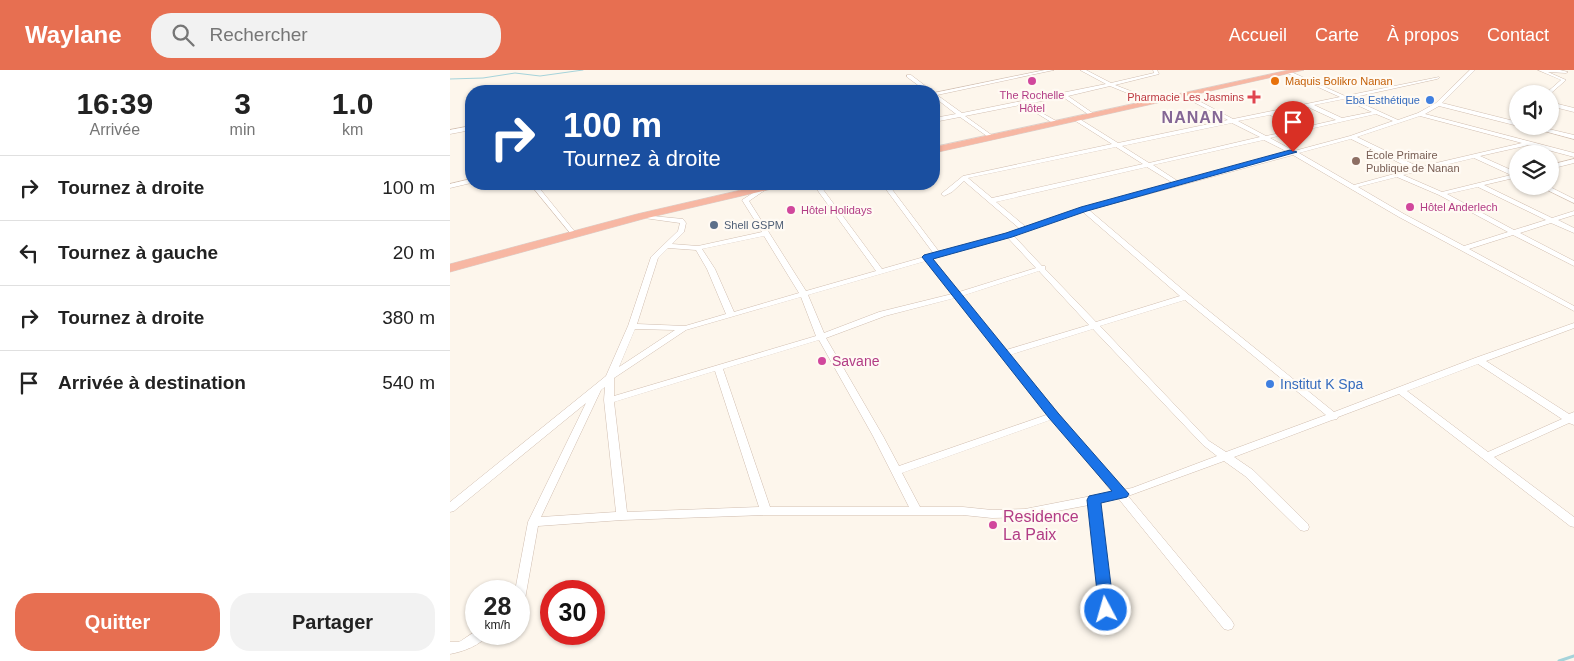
<!DOCTYPE html>
<html lang="fr">
<head>
<meta charset="utf-8">
<style>
	body { margin:0; font-family:Arial,sans-serif; background:#f2f2f2; color:#222; height:100vh; display:flex; flex-direction:column; font-size:19px; white-space:nowrap }
	* { box-sizing:border-box; margin:0 }
	p { font-size:16px; color:#767676 }
	.icon { flex:none; width:28px; height:28px; fill:none; stroke:currentColor; stroke-width:2; stroke-linecap:round; stroke-linejoin:round }
	.map { position:relative; flex:1; overflow:hidden }
	.sheet { display:flex; flex-direction:column; background:#fff; width:450px }
	.sheet>* { flex:none }
	.banner { position:absolute; left:15px; top:15px; width:475px; height:105px; border-radius:20px; box-shadow:0 1px 4px #0004; background:#1a4fa0; color:#fff; overflow:hidden }
	.fabs { position:absolute; left:1059px; top:15px; display:grid; gap:10px }
	.fabs a { display:grid; place-items:center; width:50px; height:50px; border-radius:50%; background:#fff; box-shadow:0 1px 4px #0004; font-size:25px }
	.speed { position:absolute; left:15px; top:510px; display:flex; gap:10px; font-size:25px; font-weight:700; text-align:center }
	.speed>* { display:grid; place-content:center; width:65px; height:65px; border-radius:50%; background:#fff; box-shadow:0 1px 4px #0004; line-height:1 }
	.speed small { font-size:12px; font-weight:400 }
	.speed .limit { border:8px solid #d22; background:#fff; color:#111 }
	.pin { position:absolute; display:grid; place-items:center; width:42px; height:42px; color:#fff; margin:-51px -21px; border-radius:50% 50% 50% 0; rotate:-45deg; box-shadow:0 0 5px #0007 }
	.pin .icon { rotate:45deg }
	.me { position:absolute; width:55px; margin:-28px; rotate:354deg; stroke-linejoin:round; filter:drop-shadow(0 0 4px #0008) }
	.turn { display:flex; align-items:center; gap:18px; height:105px; padding:0 15px; font-size:22px }
	.turn .icon { width:65px; height:65px; stroke-width:2.5 }
	.turn b { display:block; font-size:35px; line-height:42px }
	.eta { display:flex; justify-content:space-evenly; align-items:center; height:85px; text-align:center }
	.eta b { font-size:30px; font-weight:800; line-height:35px }
	.cta { display:flex; gap:10px; margin-top:auto; padding:10px 15px }
	.cta a { flex:1; height:58px; border-radius:20px; background:#e76f51; color:#fff; font-size:20px; font-weight:800; line-height:58px; text-align:center }
	.cta a+a { background:#f2f2f2; color:#222 }
	ul { padding:0; list-style:none }
	li { display:flex; align-items:center; gap:15px; height:65px; padding:0 15px; border-top:1px solid #e0e0e0 }
	li div { flex:1 }
	li b { display:block; font-size:19px }
	li em { font-style:normal }
	header { display:flex; align-items:center; gap:30px; box-sizing:border-box; height:70px; padding:0 25px; background:#e76f51; color:#fff }
	header strong { font-size:24px }
	nav { display:flex; gap:28px; margin-inline-start:auto; font-size:18px }
	.search { width:350px; height:45px; background:#f2f2f2; display:flex; align-items:center; gap:12px; box-sizing:border-box; padding:0 18px; border-radius:20px; color:#767676; font-size:19px }
	main { display:flex; flex:1; min-height:0 }
	.map>svg:first-child { display:block }
</style>
</head>
<body>
<header>
<strong>Waylane</strong>
<div class="search"><svg class="icon" aria-label="search" viewBox="0 0 24 24"><circle cx="10" cy="10" r="6"/><path d="M15 15l6 6"/></svg>Rechercher</div>
<nav><a>Accueil</a><a>Carte</a><a>À propos</a><a>Contact</a></nav>
</header>
<main>
<section class="sheet">
<div class="eta">
<div><b>16:39</b><p>Arrivée</p></div>
<div><b>3</b><p>min</p></div>
<div><b>1.0</b><p>km</p></div>
</div>
<ul>
<li><svg class="icon" aria-label="right" viewBox="0 0 24 24"><path d="M7 20v-9h11M14 6l5 5-5 5"/></svg><div><b>Tournez à droite</b></div><em>100 m</em></li>
<li><svg class="icon" aria-label="left" viewBox="0 0 24 24"><path d="M17 20v-9H6M10 6l-5 5 5 5"/></svg><div><b>Tournez à gauche</b></div><em>20 m</em></li>
<li><svg class="icon" aria-label="right" viewBox="0 0 24 24"><path d="M7 20v-9h11M14 6l5 5-5 5"/></svg><div><b>Tournez à droite</b></div><em>380 m</em></li>
<li><svg class="icon" aria-label="arrive" viewBox="0 0 24 24"><path d="M6 21V4h12l-3 4 3 4H6"/></svg><div><b>Arrivée à destination</b></div><em>540 m</em></li>
</ul>
<div class="cta"><a>Quitter</a><a>Partager</a></div>
</section>
<div class="map">
<svg width="1124" height="591" viewBox="0 0 1124 591">
	<rect width="100%" height="100%" fill="#fdf6ec"/>
	<g fill="none" stroke-linecap="round" stroke-linejoin="round">
		<path stroke="#a5d3da" stroke-width="1" d="M 0,9 L 33,8 L 65,3 L 90,6 L 133,0"/>
		<path stroke="#a5d3da" stroke-width="3" d="M 1109,591 L 1124,586"/>
		<defs>
			<path id="street" d="M 595,0 L 604,0 L 487,25 L 512,43 L 656,14 L 630,0 L 636,0 L 661,13 L 704,3 L 703,0 L 707,0 L 709,4 L 665,15 L 691,25 L 700,33 L 697,35 L 687,27 L 660,16 L 618,26 L 644,44 L 645,45 L 642,47 L 613,27 L 576,34 L 608,52 L 609,53 L 606,55 L 578,38 L 570,35 L 515,46 L 543,66 L 544,67 L 541,69 L 510,47 L 484,52 L 484,48 L 506,44 L 484,27 L 484,23 Z
				M 1020,0 L 1025,0 L 992,33 L 1068,52 L 1068,56 L 989,36 L 975,44 L 1124,83 L 1124,87 L 1079,75 L 1030,86 L 1068,103 L 1068,107 L 1034,115 L 1102,148 L 1124,141 L 1124,145 L 1108,150 L 1124,158 L 1124,163 L 1101,153 L 1070,163 L 1124,191 L 1124,196 L 1063,165 L 1019,179 L 1124,236 L 1124,241 L 949,147 L 843,85 L 639,140 L 739,225 L 884,342 L 1025,288 L 1124,253 L 1124,258 L 1036,291 L 1119,344 L 1124,342 L 1124,355 L 1119,353 L 1044,387 L 1124,447 L 1124,457 L 1120,456 L 949,324 L 888,347 L 887,349 L 882,350 L 784,387 L 803,400 L 858,454 L 859,457 L 858,460 L 854,461 L 850,460 L 795,406 L 774,391 L 678,426 L 782,551 L 784,555 L 782,559 L 778,560 L 774,559 L 668,428 L 650,432 L 664,558 L 662,562 L 658,563 L 654,562 L 652,558 L 639,435 L 575,447 L 542,448 L 513,445 L 316,445 L 172,450 L 88,456 L 75,529 L 73,533 L 69,534 L 69,521 L 65,521 L 78,452 L 136,333 L 4,441 L 0,442 L 0,432 L 156,306 L 178,256 L 201,187 L 228,161 L 230,153 L 194,148 L 191,146 L 192,145 L 233,149 L 236,153 L 234,162 L 222,174 L 248,176 L 312,162 L 292,130 L 314,116 L 318,116 L 318,118 L 299,131 L 356,221 L 426,201 L 363,114 L 369,114 L 432,199 L 474,187 L 474,185 L 484,184 L 432,114 L 438,114 L 490,183 L 570,159 L 514,111 L 502,122 L 494,126 L 491,124 L 513,106 L 662,74 L 624,50 L 624,48 L 628,48 L 668,73 L 778,50 L 732,26 L 732,24 L 734,23 L 783,49 L 890,27 L 837,3 L 837,2 L 839,1 L 895,26 L 989,7 L 989,8 L 987,9 L 900,28 L 948,50 L 968,43 L 986,33 ZM 894,29 L 922,42 L 892,48 L 864,35 ZM 858,37 L 886,50 L 855,57 L 826,43 ZM 926,44 L 943,51 L 900,66 L 844,81 L 820,68 ZM 820,45 L 849,59 L 816,66 L 788,51 ZM 970,46 L 1072,73 L 969,97 L 907,67 ZM 782,53 L 810,67 L 699,93 L 672,76 ZM 901,69 L 962,99 L 904,115 L 849,83 ZM 814,70 L 838,82 L 729,112 L 703,95 ZM 666,77 L 693,94 L 542,128 L 518,108 ZM 1024,88 L 1061,105 L 992,122 L 953,105 ZM 697,97 L 723,113 L 632,138 L 576,157 L 546,132 ZM 947,107 L 989,125 L 1058,162 L 1014,176 L 954,144 L 908,117 ZM 1028,117 L 1096,150 L 1064,160 L 997,124 ZM 633,142 L 730,226 L 646,252 L 595,199 L 595,196 L 592,196 L 564,166 ZM 314,166 L 349,223 L 284,242 L 265,199 L 252,179 ZM 558,168 L 586,198 L 509,222 L 483,189 ZM 218,178 L 246,180 L 257,199 L 276,244 L 235,256 L 187,254 L 208,188 ZM 476,191 L 502,224 L 429,242 L 374,263 L 358,225 ZM 589,201 L 639,255 L 556,280 L 512,226 ZM 351,227 L 366,266 L 164,326 L 164,308 L 236,260 ZM 505,228 L 599,344 L 449,396 L 433,366 L 376,268 L 435,246 ZM 735,230 L 876,345 L 776,382 L 759,371 L 650,256 ZM 185,259 L 225,260 L 169,297 ZM 643,259 L 753,375 L 767,386 L 682,418 L 672,420 L 560,285 ZM 369,270 L 423,366 L 459,437 L 320,437 L 273,299 ZM 1028,294 L 1112,349 L 1038,382 L 957,321 ZM 265,301 L 309,437 L 177,442 L 164,332 ZM 155,317 L 154,330 L 166,442 L 91,447 L 151,320 ZM 603,349 L 662,422 L 575,439 L 542,440 L 513,437 L 470,437 L 452,403 Z
				M 1088,0 L 1110,0 L 1118,2 L 1116,3 L 1098,2 L 1116,10 L 1100,24 L 1095,24 L 1111,10 Z
				M 457,5 L 461,5 L 482,21 L 476,21 L 457,7 Z
				M 1100,32 L 1124,38 L 1124,42 L 1100,36 Z
				M 21,56 L 21,60 L 0,64 L 0,60 Z
				M 1075,56 L 1086,56 L 1124,65 L 1124,69 Z
				M 1124,89 L 1124,93 L 1100,99 L 1100,95 Z
				M 21,109 L 21,113 L 0,118 L 0,114 Z
				M 80,114 L 86,114 L 125,162 L 125,164 L 121,164 Z
				M 1089,116 L 1098,116 L 1124,129 L 1124,133 Z
				M 26,561 L 26,564 L 38,564 C 32,575 12,582 0,584 L 0,572 L 9,572 Z"/>
			<path id="highway" d="M 839,0 L 854,0 L 484,83 L 484,77 Z
				M 317,114 L 335,114 L 330,117 L 193,149 L 0,202 L 0,194 L 187,144 Z"/>
		</defs>
		<use href="#street" stroke="#d1beb0" stroke-width="1"/>
		<use href="#highway" stroke="#dad1cd" stroke-width="1"/>
		<use href="#street" fill="#fff" fill-rule="evenodd"/>
		<use href="#highway" fill="#f7b7a3" fill-rule="evenodd"/>
	</g>
	<path fill="#1a73e8" stroke="#114b97" d="M 840,80 L 847,82 L 637,141 L 562,167 L 483,189 L 608,343 L 679,424 L 677,427 L 651,433 L 664,540 L 662,545 L 656,547 L 651,545 L 649,540 L 637,430 L 639,426 L 662,421 L 599,348 L 472,187 L 474,185 L 556,163 L 631,137 Z"/>
	<g fill="#d1479c" stroke="#fffaf3" stroke-width="2">
		<circle cx="582" cy="11" r="5"/>
		<circle cx="960" cy="137" r="5"/>
		<circle cx="341" cy="140" r="5"/>
		<circle cx="372" cy="291" r="5"/>
		<circle cx="543" cy="455" r="5"/>
	</g>
	<circle fill="#e8710a" stroke="#fffaf3" stroke-width="2" cx="825" cy="11" r="5"/>
	<path fill="#e0444e" stroke="#fffaf3" stroke-width="2" d="M801.5 19.5h5v5h5v5h-5v5h-5v-5h-5v-5h5z"/>
	<g fill="#3f7fe0" stroke="#fffaf3" stroke-width="2">
		<circle cx="980" cy="30" r="5"/>
		<circle cx="820" cy="314" r="5"/>
	</g>
	<circle fill="#8d6e63" stroke="#fffaf3" stroke-width="2" cx="906" cy="91" r="5"/>
	<circle fill="#5c6f8a" stroke="#fffaf3" stroke-width="2" cx="264" cy="155" r="5"/>
	<g text-anchor="middle" stroke-width="4.5" stroke-linejoin="round" paint-order="stroke">
		<g font-size="11" fill="#c56008" stroke="#fffaf3" text-anchor="start">
			<text x="835" y="15">Maquis Bolikro Nanan</text>
		</g>
		<g font-size="11" fill="#b23c85" stroke="#fffaf3" text-anchor="start">
			<text x="582" y="29" text-anchor="middle">The Rochelle<tspan x="582" dy="13">Hôtel</tspan></text>
			<text x="970" y="141">Hôtel Anderlech</text>
			<text x="351" y="144">Hôtel Holidays</text>
		</g>
		<g font-size="11" fill="#be3a42" stroke="#fffaf3" text-anchor="end">
			<text x="794" y="31">Pharmacie Les Jasmins</text>
		</g>
		<g font-size="11" fill="#366cbe" stroke="#fffaf3" text-anchor="end">
			<text x="970" y="34">Eba Esthétique</text>
		</g>
		<g font-size="11" fill="#785e54" stroke="#fffaf3" text-anchor="start">
			<text x="916" y="89">École Primaire<tspan x="916" dy="13">Publique de Nanan</tspan></text>
		</g>
		<g font-size="11" fill="#4e5e75" stroke="#fffaf3" text-anchor="start">
			<text x="274" y="159">Shell GSPM</text>
		</g>
		<g font-size="14" fill="#b23c85" stroke="#fffaf3" text-anchor="start">
			<text x="382" y="296">Savane</text>
		</g>
		<g font-size="14" fill="#366cbe" stroke="#fffaf3" text-anchor="start">
			<text x="830" y="319">Institut K Spa</text>
		</g>
		<g font-size="16" font-weight="bold" letter-spacing="1" fill="#846695" stroke="#fffaf3">
			<text x="743" y="53">NANAN</text>
		</g>
		<g font-size="16" fill="#b23c85" stroke="#fffaf3" text-anchor="start">
			<text x="553" y="452">Residence<tspan x="553" dy="18">La Paix</tspan></text>
		</g>
	</g>
</svg>
<div class="fabs">
<a><svg class="icon" aria-label="sound" viewBox="0 0 24 24"><path d="M4 9h4l5-4v14l-5-4H4zM17 9q2 3 0 6"/></svg></a>
<a><svg class="icon" aria-label="layers" viewBox="0 0 24 24"><path d="M12 4l9 5-9 5-9-5zM3 14l9 5 9-5"/></svg></a>
</div>
<div class="speed"><div>28<small>km/h</small></div><div class="limit">30</div></div>
<div class="pin" style="left:843px;top:82px;background:#d93025"><svg class="icon" aria-label="arrive" viewBox="0 0 24 24"><path d="M6 21V4h12l-3 4 3 4H6"/></svg></div>
<svg class="me" style="left:656px;top:540px" viewBox="-20 -20 40 40"><circle r="17" fill="#1a73e8" stroke="#fff" stroke-width="3"/><path d="M0-11L8 9 0 5-8 9z" fill="#fff"/></svg>
<div class="banner">
<div class="turn"><svg class="icon" aria-label="right" viewBox="0 0 24 24"><path d="M7 20v-9h11M14 6l5 5-5 5"/></svg><div><b>100 m</b>Tournez à droite</div></div>
</div>
</div>
</main>
</body>
</html>
